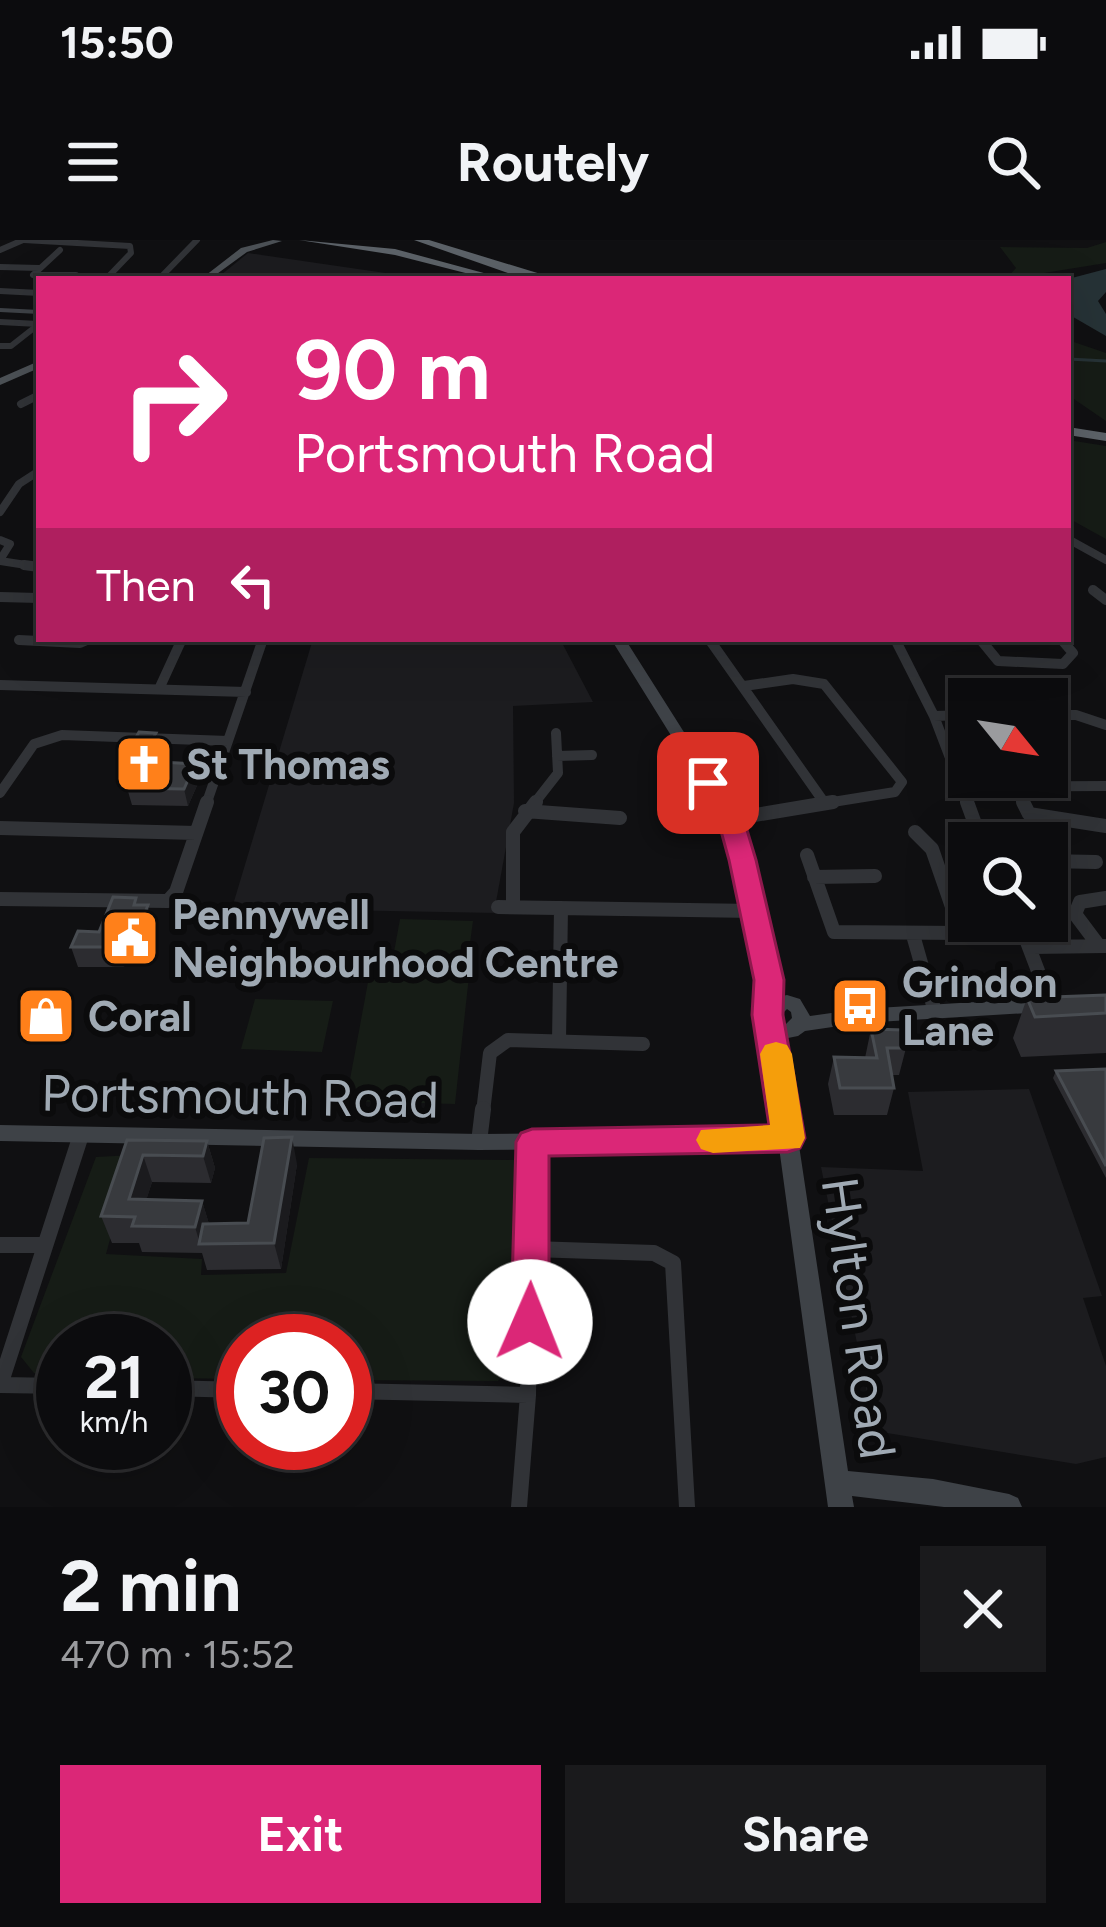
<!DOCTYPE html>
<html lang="en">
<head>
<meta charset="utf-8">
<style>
	body { margin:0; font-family:Figtree,sans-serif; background:#1a1a1c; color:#f1f3f6; height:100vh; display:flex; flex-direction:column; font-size:45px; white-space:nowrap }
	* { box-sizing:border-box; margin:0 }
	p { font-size:39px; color:#9a9b9e }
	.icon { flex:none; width:66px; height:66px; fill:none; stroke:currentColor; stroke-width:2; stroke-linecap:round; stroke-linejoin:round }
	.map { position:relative; height:1267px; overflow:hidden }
	.drawer { display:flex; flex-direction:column; background:#0c0c0e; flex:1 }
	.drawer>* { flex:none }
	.banner { position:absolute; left:36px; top:36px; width:1035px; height:366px; border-radius:0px; box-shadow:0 12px 48px #0002,0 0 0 3px #2c2c2e; background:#db2777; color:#fff; overflow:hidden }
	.needle { width:78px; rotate:120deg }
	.buttons { position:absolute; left:948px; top:438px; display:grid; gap:24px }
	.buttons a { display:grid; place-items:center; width:120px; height:120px; border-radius:0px; background:#0c0c0e; box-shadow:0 12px 48px #0002,0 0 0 3px #2c2c2e; font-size:60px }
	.speed { position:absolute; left:36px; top:1074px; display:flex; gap:24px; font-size:60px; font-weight:700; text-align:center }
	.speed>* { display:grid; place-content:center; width:156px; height:156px; border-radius:50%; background:#0c0c0e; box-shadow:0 12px 48px #0002,0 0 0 3px #2c2c2e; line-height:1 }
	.speed small { font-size:30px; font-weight:400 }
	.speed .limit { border:18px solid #d22; background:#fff; color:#111 }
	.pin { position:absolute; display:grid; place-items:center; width:102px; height:102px; color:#fff; margin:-51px; border-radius:24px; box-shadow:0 6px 18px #0006 }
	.me { position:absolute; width:132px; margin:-66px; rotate:1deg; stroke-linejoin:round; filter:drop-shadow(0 0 9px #0008) }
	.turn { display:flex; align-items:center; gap:42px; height:252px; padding:0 60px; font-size:54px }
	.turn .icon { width:156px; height:156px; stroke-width:2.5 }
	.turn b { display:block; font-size:84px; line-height:102px }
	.then { display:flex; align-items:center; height:114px; padding:0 60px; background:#0003; gap:24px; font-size:45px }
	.round { display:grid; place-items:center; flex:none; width:126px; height:126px; border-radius:0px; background:#1a1a1c }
	.summary { display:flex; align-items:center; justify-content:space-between; height:204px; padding:0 60px }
	h1 { font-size:72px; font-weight:700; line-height:90px }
	.primary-button { display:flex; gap:24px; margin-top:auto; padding:24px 60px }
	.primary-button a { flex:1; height:138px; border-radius:0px; background:#db2777; color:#fff; font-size:48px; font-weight:700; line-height:138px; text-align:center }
	.primary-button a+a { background:#1a1a1c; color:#f1f3f6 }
	.status { display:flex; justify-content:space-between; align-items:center; height:84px; padding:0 60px; background:#0c0c0e; direction:ltr }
	.status svg { height:33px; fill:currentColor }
	header { display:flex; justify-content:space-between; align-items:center; height:156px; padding:0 60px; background:#0c0c0e; font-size:54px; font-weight:700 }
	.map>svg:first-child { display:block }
</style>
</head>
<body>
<div class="status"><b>15:50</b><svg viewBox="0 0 49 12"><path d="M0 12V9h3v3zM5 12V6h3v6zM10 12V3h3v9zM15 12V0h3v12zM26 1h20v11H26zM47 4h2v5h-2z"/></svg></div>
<header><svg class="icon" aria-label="menu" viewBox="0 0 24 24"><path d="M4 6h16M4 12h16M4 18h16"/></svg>Routely<svg class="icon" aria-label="search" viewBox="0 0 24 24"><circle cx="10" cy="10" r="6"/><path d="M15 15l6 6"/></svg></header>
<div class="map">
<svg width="1106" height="1267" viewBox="0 0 1106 1267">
	<rect width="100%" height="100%" fill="#101012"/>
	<path fill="#1c1c1f" d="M 248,13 L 406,36 L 418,39 L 216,39 Z
		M 313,399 L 560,399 L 593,462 L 513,466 L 514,563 L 496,662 L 498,673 L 232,668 Z
		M 1029,849 L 1102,1056 L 1083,1058 L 1106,1126 L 1106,1217 L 1076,1224 L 875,1191 L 821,927 L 923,931 L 908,852 Z"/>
	<path fill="#161c16" d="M 1106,2 L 1106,23 L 1006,39 L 1016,28 L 1000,7 L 1087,8 Z
		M 1068,100 L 1106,113 L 1106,181 L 1068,155 Z
		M 1068,200 L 1106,206 L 1106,299 L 1068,278 Z
		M 400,679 L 473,681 L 467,725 L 392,723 Z
		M 371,726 L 470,727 L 455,864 L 346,861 Z
		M 255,759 L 333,761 L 322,812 L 241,809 Z
		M 133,915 L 106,1014 L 202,1019 L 201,1035 L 286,1033 L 309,918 L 516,920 L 514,1123 L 498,1141 L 345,1140 L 345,1101 L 243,1101 L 243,1139 L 165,1138 L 165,1101 L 63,1101 L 63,1136 L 34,1133 L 21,1117 L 96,917 Z"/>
	<path fill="#263236" d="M 1106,29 L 1106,52 L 1098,61 L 1106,74 L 1106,96 L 1068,74 L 1068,39 Z"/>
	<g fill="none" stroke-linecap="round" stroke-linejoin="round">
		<path stroke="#263236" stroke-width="3" d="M 1068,119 L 1106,121"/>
		<path stroke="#313337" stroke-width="6" d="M 24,0 L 130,6 L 131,13 L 106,39
			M 0,10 L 23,0
			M 60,10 L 33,35 L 76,35
			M 0,27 L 39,28
			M 159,39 L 197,0
			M 0,51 L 39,53
			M 0,82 L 38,84
			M 0,106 L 11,106 L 39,84"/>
		<path stroke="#313337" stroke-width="8" d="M 21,164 L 39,155
			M 0,272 L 19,244 L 39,231
			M 1068,299 L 1106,320
			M 0,300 L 10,304 L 0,320
			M 0,321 L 39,327"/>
		<path stroke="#313337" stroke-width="10" d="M 24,325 L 39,327
			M 1093,350 L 1106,360
			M 0,357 L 39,358
			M 709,399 L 826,565
			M 895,399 L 934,476 L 968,565
			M 980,399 L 998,421 L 1063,424 L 1073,413 L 1061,399
			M 19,400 L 80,403 L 89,399
			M 0,445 L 246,452
			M 744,446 L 793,439 L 824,444 L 902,542 L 895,552 L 814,565
			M 159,449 L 182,399
			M 1047,475 L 1076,475 L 1106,485
			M 934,476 L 969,475
			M 557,516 L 592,515
			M 1015,546 L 1025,565
			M 957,547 L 1106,546
			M 0,553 L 34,504 L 62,495 L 228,501
			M 206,565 L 263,399
			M 533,565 L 558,533 L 556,493"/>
		<path stroke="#313337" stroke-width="14" d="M 967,562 L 982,603
			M 1023,562 L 1029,574 L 1106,586
			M 525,571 L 620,578
			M 731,579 L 833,562
			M 0,588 L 196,593
			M 807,615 L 834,692 L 961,693 L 932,609 L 915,592
			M 1047,621 L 1096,622
			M 814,637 L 875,636
			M 0,659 L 168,661 L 176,652 L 207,562
			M 498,667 L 754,671
			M 513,667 L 513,592 L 536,562
			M 1019,681 L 1051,765
			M 913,695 L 935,772
			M 1099,706 L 1075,674 L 1080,662 L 1106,658
			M 1032,707 L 1105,706
			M 559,801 L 561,668
			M 483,872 L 490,813 L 508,800 L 643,804"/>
		<path stroke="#313337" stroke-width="16" d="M 479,902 L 483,869
			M 0,1005 L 45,1005
			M 532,1009 L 654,1013 L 673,1023 L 687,1267
			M 63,1146 L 0,1145 L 81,895
			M 165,1148 L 243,1150
			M 345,1151 L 528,1155
			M 519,1267 L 528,1155 L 532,902"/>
		<path fill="#3e4247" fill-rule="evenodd" d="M 0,68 L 39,70 L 39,74 L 0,72 Z
			M 611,399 L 625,399 L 739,579 L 778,740 L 778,757 L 787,755 L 800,759 L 810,776 L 860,769 L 1045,758 L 1052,760 L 1054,765 L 1052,770 L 1045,772 L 860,783 L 805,791 L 798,796 L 783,799 L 848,1231 L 933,1239 L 1009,1254 L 1018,1258 L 1022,1267 L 944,1267 L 852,1256 L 854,1267 L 828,1267 L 779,907 L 479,910 L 0,901 L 0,885 L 479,894 L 776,891 L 762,782 L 759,775 L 760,740 L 723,579 ZM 787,769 L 791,772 L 792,778 L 785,785 L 781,782 L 780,776 Z"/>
		<path fill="#4c5156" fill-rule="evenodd" d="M 273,0 L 282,1 L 247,12 L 210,39 L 201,39 L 241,8 Z
			M 39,121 L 39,128 L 0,145 L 0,138 Z"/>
		<path fill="#5c6268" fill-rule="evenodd" d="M 299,0 L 395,9 L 506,39 L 489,39 L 395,15 Z
			M 414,0 L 429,0 L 557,39 L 525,39 Z
			M 1068,187 L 1106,193 L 1106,201 L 1068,195 Z"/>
	</g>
	<path fill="#2c2c30" d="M 156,493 L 160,510 L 154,522 L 199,541 L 188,566 L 132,565 L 127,548 L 131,539 L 128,539 L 123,521 Z
		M 138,665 L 153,685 L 143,713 L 130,713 L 124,727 L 78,727 L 71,707 L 99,692 Z
		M 1106,755 L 1106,813 L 1021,817 L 1013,798 L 1027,758 Z
		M 871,789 L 906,808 L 899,835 L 892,835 L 894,848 L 887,875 L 834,875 L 828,844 L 834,817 L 865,818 Z
		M 1106,829 L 1106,938 L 1053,838 L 1056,831 Z
		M 127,900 L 207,901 L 215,928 L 211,943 L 152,942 L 146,960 L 202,961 L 209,984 L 248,983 L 297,924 L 281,1029 L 207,1030 L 202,1013 L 142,1012 L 139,1003 L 112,1003 L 101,976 Z"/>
	<path fill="#1b1b1e" d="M 156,493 L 160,510 L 146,539 L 141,521 Z
		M 195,524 L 199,541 L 188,566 L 184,549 Z
		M 148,665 L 153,685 L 143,713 L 137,693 Z
		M 124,693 L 130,713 L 124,727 L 118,707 Z
		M 292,897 L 297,924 L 281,1029 L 274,1003 Z
		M 207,901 L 215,928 L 211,943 L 203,916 Z
		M 143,915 L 152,942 L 138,986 L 129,959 Z
		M 202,961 L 210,987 L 200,1004 L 195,987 Z"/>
	<path fill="#383a3e" stroke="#484c51" stroke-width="3" d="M 139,492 L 156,493 L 141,521 L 195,524 L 184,549 L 127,548 L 139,522 L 123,521 Z
		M 113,657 L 136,658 L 134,665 L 148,665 L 137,693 L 124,693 L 118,707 L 71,707 L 78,691 L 99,692 Z
		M 1106,755 L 1106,773 L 1035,777 L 1027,758 Z
		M 871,789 L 903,790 L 906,808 L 887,808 L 894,848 L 840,848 L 834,817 L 877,818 Z
		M 1106,829 L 1106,926 L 1056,831 Z
		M 292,897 L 274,1003 L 199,1004 L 203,984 L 248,983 L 264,898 Z
		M 127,900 L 207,901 L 203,916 L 143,915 L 129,959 L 202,961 L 195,987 L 132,986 L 135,977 L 101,976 Z"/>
	<path fill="#db2777" stroke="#8e194d" stroke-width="3" d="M 708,536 L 717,538 L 744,580 L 756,620 L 784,740 L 783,775 L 805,898 L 800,908 L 788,912 L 549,916 L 549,1082 L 544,1094 L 530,1099 L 517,1094 L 511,1082 L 516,902 L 521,893 L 532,889 L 769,885 L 752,775 L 754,740 L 729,620 L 718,580 L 695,543 Z"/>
	<path fill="#f59e0b" d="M 776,802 L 787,805 L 792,814 L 805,898 L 800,908 L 713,913 L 701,909 L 696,900 L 701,890 L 770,885 L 760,814 L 765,805 Z"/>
	<defs>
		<symbol id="church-square" viewBox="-11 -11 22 22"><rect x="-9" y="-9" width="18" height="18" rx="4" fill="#ff801a" stroke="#0b0b0c"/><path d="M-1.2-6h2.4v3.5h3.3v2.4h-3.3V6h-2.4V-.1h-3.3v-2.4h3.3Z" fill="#fff"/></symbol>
		<symbol id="civic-square" viewBox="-11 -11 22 22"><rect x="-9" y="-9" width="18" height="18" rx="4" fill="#ff801a" stroke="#0b0b0c"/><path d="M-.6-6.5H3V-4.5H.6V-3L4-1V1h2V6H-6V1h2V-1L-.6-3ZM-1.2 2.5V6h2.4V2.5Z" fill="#fff"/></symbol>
		<symbol id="bus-square" viewBox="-11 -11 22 22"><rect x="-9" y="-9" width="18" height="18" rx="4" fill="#ff801a" stroke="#0b0b0c"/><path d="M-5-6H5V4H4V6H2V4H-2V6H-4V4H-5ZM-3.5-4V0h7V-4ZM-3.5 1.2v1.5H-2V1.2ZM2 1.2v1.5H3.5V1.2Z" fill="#fff"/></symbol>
		<symbol id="shop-square" viewBox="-11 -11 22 22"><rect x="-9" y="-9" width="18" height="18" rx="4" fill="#ff801a" stroke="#0b0b0c"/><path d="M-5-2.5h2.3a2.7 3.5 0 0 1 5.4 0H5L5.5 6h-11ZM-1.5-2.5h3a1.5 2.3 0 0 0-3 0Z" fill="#fff"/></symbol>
	</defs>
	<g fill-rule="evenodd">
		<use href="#church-square" x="111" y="491" width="66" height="66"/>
		<use href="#civic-square" x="97" y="665" width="66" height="66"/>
		<use href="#bus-square" x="827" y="733" width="66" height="66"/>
		<use href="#shop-square" x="13" y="743" width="66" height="66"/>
	</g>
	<g text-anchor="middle" stroke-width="12" stroke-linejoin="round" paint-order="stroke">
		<g font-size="42" font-weight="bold" fill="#a0aab4" stroke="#0b0b0c" text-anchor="start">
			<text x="186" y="539">St Thomas</text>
			<text x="172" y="689">Pennywell<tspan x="172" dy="48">Neighbourhood Centre</tspan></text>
			<text x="902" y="757">Grindon<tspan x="902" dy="48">Lane</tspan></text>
			<text x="88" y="791">Coral</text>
		</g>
		<g font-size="51" fill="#a0aab4" stroke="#0b0b0c">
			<text transform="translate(240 856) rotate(1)" y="18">Portsmouth Road</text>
			<text transform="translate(859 1078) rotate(82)" y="18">Hylton Road</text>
		</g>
	</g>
</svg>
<div class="buttons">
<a><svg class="needle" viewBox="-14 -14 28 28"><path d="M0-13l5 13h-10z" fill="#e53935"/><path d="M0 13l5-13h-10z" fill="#9a9b9e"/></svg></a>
<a><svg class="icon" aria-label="search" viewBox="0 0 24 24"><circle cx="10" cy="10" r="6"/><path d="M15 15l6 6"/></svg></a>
</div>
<div class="speed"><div>21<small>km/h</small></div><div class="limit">30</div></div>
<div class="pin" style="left:708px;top:543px;background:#d93025"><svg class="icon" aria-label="arrive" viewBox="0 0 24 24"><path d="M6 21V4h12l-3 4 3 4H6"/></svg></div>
<svg class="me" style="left:530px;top:1082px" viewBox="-20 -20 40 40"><circle r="19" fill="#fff"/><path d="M0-13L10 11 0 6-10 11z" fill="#db2777"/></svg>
<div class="banner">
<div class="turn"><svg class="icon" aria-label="right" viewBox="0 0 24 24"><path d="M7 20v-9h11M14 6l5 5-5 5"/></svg><div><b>90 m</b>Portsmouth Road</div></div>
<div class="then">Then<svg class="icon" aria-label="left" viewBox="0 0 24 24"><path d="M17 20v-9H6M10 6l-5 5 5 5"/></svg></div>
</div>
</div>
<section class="drawer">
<div class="summary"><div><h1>2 min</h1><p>470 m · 15:52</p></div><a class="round"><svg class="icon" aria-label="close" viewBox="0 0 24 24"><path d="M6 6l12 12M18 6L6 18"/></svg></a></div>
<div class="primary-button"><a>Exit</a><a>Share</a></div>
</section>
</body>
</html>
